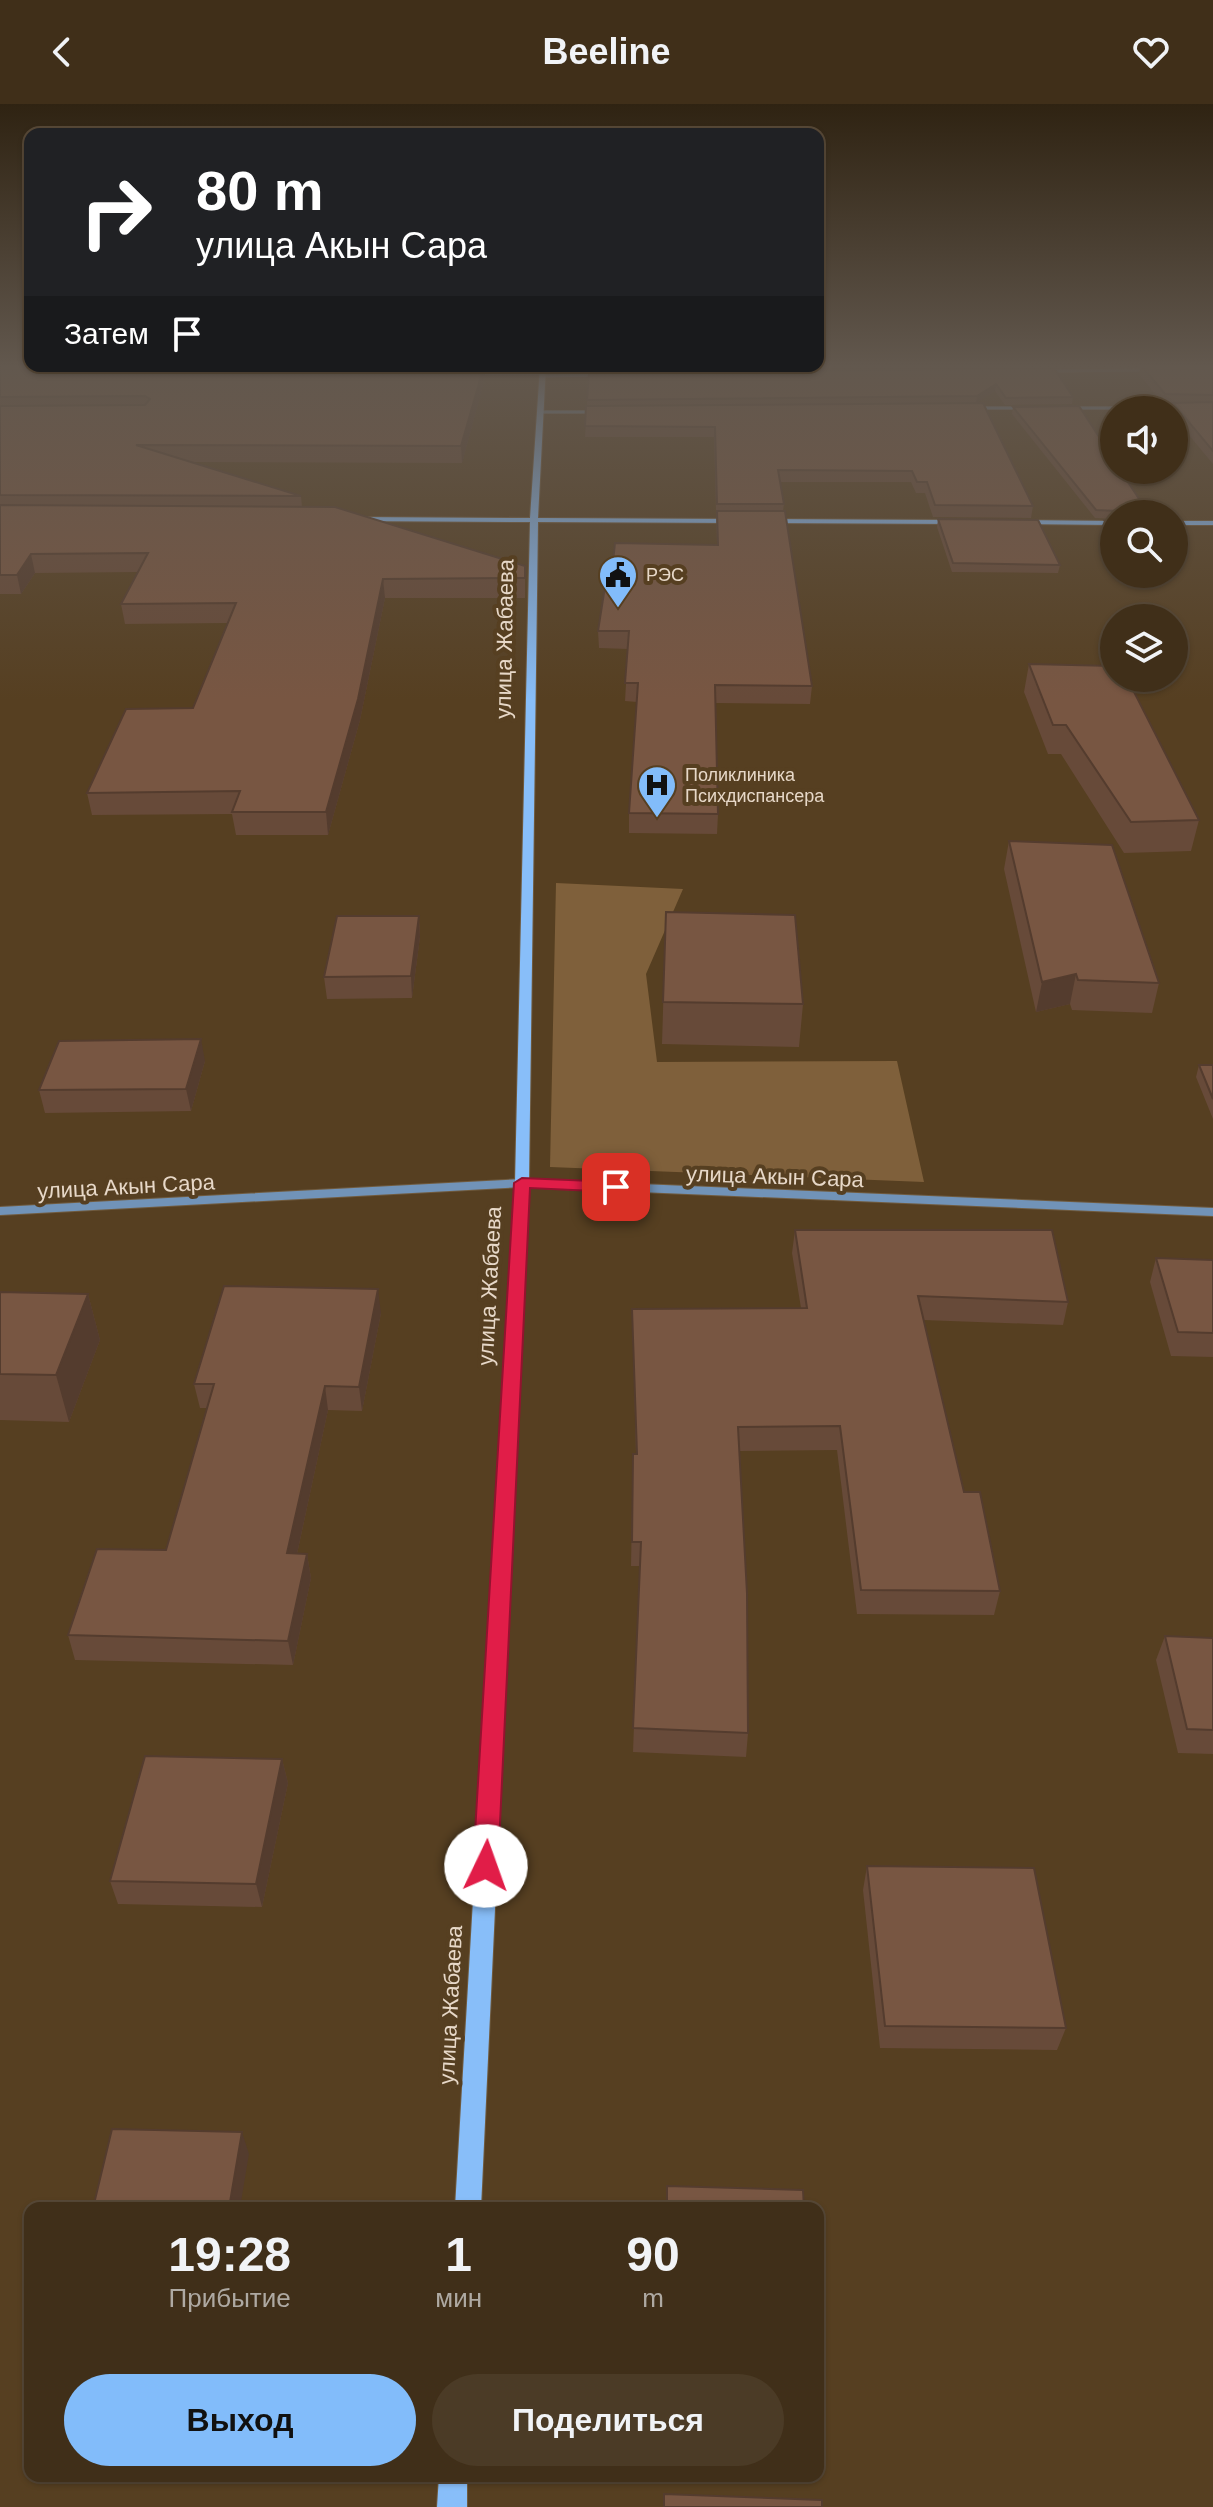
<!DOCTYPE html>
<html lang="ru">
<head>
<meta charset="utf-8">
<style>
	body { margin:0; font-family:Helvetica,sans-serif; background:#4b3b26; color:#f1f3f6; height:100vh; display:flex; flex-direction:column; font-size:30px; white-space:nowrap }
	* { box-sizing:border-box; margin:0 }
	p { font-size:26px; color:#aea9a2 }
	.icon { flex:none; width:44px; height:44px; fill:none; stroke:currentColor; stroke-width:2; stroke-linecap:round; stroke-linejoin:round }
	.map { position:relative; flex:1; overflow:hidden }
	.panel { position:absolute; left:24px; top:2098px; width:800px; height:280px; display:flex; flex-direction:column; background:#402f19; border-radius:16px; box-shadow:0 2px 6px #0004,0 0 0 2px #594a38 }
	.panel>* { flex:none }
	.guide { position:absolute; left:24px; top:24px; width:800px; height:244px; border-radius:16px; box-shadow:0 2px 6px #0004,0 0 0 2px #594a38; background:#202124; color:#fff; overflow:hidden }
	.fabs { position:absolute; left:1100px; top:292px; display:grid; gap:16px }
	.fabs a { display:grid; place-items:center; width:88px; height:88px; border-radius:50%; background:#402f19; box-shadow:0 2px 6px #0004,0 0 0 2px #594a38; font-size:40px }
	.pin { position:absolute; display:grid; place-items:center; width:68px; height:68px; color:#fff; margin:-34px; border-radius:16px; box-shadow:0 4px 12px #0006 }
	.me { position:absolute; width:88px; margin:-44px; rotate:3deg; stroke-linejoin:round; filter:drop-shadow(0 0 6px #0008) }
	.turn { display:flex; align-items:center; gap:28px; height:168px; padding:0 40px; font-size:36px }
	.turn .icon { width:104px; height:104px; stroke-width:2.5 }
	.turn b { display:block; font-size:56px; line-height:68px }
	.then { display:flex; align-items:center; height:76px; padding:0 40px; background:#0003; gap:16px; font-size:30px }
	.eta { display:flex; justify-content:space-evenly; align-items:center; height:136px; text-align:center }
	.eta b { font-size:48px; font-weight:700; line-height:56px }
	.primary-button { display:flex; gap:16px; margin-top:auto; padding:16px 40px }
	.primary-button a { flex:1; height:92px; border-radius:48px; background:#82bcfa; color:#111; font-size:32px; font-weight:700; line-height:92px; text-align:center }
	.primary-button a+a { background:#4b3b26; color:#f1f3f6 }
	header { display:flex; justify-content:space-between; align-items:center; height:104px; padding:0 40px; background:#402f19; font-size:36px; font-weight:700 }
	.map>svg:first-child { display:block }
</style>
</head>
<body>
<header><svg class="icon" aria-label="back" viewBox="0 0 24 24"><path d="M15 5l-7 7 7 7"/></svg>Beeline<svg class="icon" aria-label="heart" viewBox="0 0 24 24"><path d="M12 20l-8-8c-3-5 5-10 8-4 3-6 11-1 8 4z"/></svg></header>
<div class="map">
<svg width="1213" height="2403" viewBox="0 0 1213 2403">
	<rect width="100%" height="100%" fill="#563f21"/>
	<path fill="#7f603b" d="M 556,779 L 683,785 L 646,870 L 657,958 L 897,957 L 924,1078 L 550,1063 Z"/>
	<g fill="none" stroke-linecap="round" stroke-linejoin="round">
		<defs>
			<path id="street-far1" d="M 1047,267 L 1150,266
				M 477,269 L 542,269
				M 542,272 L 598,271
				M 977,304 L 1023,304
				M 1069,304 L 1179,304
				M 540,308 L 595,308"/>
			<path id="street" d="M 0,1107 L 522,1079 L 1213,1108"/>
			<path id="secondary" d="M 540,262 L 546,262 L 538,414 L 738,415 L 742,417 L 738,419 L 538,418 L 529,1079 L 481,2104 L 455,2104 L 515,1079 L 530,418 L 354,417 L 350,415 L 354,413 L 530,414 Z
				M 763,415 L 958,416 L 962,418 L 958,420 L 766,419 Z
				M 1015,416 L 1114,417 L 1114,421 L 1018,420 Z
				M 1174,417 L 1213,417 L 1213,421 L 1174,421 Z
				M 439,2372 L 467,2372 L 467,2403 L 437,2403 Z"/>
		</defs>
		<use href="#street-far1" stroke="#705b3f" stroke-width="4"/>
		<use href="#street" stroke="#705b3f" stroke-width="10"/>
		<use href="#secondary" stroke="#705b3f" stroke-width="2"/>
		<use href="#street-far1" stroke="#7193b8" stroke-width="3"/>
		<use href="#street" stroke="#7193b8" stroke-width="8"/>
		<use href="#secondary" fill="#88bef9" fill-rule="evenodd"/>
	</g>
	<path fill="#674a39" d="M 0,260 L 30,262 L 488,262 L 487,264 L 485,264 L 485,274 L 462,359 L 190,358 L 301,392 L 302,403 L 525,462 L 525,494 L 385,494 L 360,616 L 328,731 L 236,731 L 232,710 L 92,711 L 87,689 L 193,604 L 228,519 L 125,520 L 121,500 L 138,468 L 35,469 L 21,490 L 0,490 Z
		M 818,260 L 1048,260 L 1047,262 L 590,267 L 590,262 L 818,262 Z
		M 1130,260 L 1213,260 L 1213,360 L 1174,313 L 1174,306 L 1171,306 L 1172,300 L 1163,300 L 1139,270 L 1141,261 L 1132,261 Z
		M 1054,264 L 1073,293 L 1072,300 L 1005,301 L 995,287 L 976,299 L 856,300 L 1033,402 L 1031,414 L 933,413 L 925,389 L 916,389 L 911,378 L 780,378 L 784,400 L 783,407 L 812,582 L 810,600 L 716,599 L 718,710 L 717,730 L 629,729 L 629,709 L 637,598 L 625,597 L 628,545 L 599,544 L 598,527 L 611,476 L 717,441 L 714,333 L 585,333 L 589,269 Z
		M 1013,303 L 1149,410 L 1114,410 L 1114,415 L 1095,414 L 1012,310 Z
		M 938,415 L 1060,461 L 1058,469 L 952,468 L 937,423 Z
		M 1114,415 L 1114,438 L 1103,424 L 1104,416 Z
		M 1029,560 L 1199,716 L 1191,747 L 1124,749 L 1061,650 L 1048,650 L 1024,588 Z
		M 1009,737 L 1159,879 L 1152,909 L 1072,906 L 1070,900 L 1036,908 L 1004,765 Z
		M 666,808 L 803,900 L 799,943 L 662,940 Z
		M 419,812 L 420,833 L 412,894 L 327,895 L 324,873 Z
		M 205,957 L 191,1007 L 45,1009 L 39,986 Z
		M 1199,961 L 1213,961 L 1213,1015 L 1196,973 Z
		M 795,1126 L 1068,1198 L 1063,1221 L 923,1216 L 964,1388 L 1000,1487 L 994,1511 L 857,1510 L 837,1346 L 740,1347 L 748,1629 L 746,1653 L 633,1648 L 640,1462 L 631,1462 L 633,1350 L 636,1350 L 632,1205 L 801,1204 L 792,1149 Z
		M 1156,1154 L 1213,1156 L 1213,1253 L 1171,1252 L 1150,1178 Z
		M 0,1188 L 88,1190 L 100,1236 L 69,1318 L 0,1316 Z
		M 381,1209 L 362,1307 L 328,1306 L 297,1450 L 307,1450 L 311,1474 L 293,1561 L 75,1556 L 68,1531 L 166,1446 L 207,1304 L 200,1304 L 194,1280 Z
		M 1165,1532 L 1213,1534 L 1213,1650 L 1178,1649 L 1156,1556 Z
		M 282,1655 L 288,1679 L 262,1803 L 118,1800 L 110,1777 Z
		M 867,1762 L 1066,1924 L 1057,1946 L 880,1944 L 863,1786 Z"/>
	<path fill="#543c2e" d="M 484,262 L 485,262 L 485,274 L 462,359 L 461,342 Z
		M 996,280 L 995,287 L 976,299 L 977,292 Z
		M 31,450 L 35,469 L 21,490 L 17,471 Z
		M 383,475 L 385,494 L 360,616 L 328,731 L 326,708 Z
		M 419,812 L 420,833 L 412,894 L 411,872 Z
		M 1076,870 L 1070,900 L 1036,908 L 1042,878 Z
		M 201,935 L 205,957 L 191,1007 L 186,985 Z
		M 378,1185 L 381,1209 L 362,1307 L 359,1283 Z
		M 88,1190 L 100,1236 L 69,1318 L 56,1271 Z
		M 325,1282 L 328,1306 L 292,1473 L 287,1449 Z
		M 307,1450 L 311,1474 L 293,1561 L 288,1537 Z
		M 282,1655 L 288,1679 L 262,1803 L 256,1780 Z
		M 242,2028 L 249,2050 L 240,2104 L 229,2104 Z"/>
	<path fill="#785642" stroke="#543c2e" stroke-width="2" d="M 0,260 L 30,260 L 30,262 L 484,262 L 461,342 L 136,341 L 301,392 L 0,391 L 0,302 L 145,301 L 150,295 L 145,292 L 0,293 Z
		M 1213,260 L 1213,291 L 1165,290 L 1141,261 Z
		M 1054,264 L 1073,293 L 1006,294 L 996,280 L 977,292 L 587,296 L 589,269 Z
		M 1213,298 L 1213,347 L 1173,299 Z
		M 983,299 L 1033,402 L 935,401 L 927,378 L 917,378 L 912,367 L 778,366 L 784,400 L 717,400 L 715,323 L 585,322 L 586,302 Z
		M 1079,302 L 1114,356 L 1114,366 L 1120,366 L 1149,410 L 1118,410 L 1118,407 L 1096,406 L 1013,303 Z
		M 0,401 L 335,403 L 525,462 L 525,474 L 383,475 L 358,595 L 326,708 L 232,708 L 240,687 L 87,689 L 126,605 L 193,604 L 236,499 L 121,500 L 148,449 L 31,450 L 17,471 L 0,471 Z
		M 717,407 L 785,407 L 812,582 L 715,581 L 718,710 L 629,709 L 638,579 L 625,579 L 629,527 L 598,527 L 606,476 L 611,476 L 615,439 L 718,441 Z
		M 938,415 L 1038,416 L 1060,461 L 953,459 Z
		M 1114,415 L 1114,428 L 1104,416 Z
		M 1029,560 L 1114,562 L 1114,574 L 1127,574 L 1199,716 L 1131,718 L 1066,621 L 1053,621 Z
		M 1009,737 L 1112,741 L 1159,879 L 1078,876 L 1076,870 L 1042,878 Z
		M 666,808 L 795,811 L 803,900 L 663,898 Z
		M 337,812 L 419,812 L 411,872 L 324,873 Z
		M 201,935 L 186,985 L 39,986 L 59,937 Z
		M 1199,961 L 1213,961 L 1213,995 Z
		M 795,1126 L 1052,1126 L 1068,1198 L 918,1192 L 964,1388 L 980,1388 L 1000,1487 L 861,1486 L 840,1322 L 738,1323 L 747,1489 L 748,1629 L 633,1624 L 641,1438 L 632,1438 L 633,1350 L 637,1350 L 632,1205 L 807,1204 Z
		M 1156,1154 L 1213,1156 L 1213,1229 L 1178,1228 Z
		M 224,1182 L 378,1185 L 359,1283 L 325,1282 L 287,1449 L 307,1450 L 288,1537 L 68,1531 L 97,1445 L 166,1446 L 214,1280 L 194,1280 Z
		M 0,1188 L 88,1190 L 56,1271 L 0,1270 Z
		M 1165,1532 L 1213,1534 L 1213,1626 L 1187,1625 Z
		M 145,1652 L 282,1655 L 256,1780 L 110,1777 Z
		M 867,1762 L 1034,1764 L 1066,1924 L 885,1922 Z
		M 112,2025 L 242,2028 L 229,2104 L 93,2104 Z
		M 667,2082 L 803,2086 L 804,2104 L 667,2104 Z
		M 664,2390 L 822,2396 L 822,2403 L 664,2403 Z"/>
	<linearGradient id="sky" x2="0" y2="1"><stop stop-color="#2f2312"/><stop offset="0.44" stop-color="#62584e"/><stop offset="1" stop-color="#62584e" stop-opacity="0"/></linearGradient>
	<rect width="1213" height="596" fill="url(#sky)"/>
	<path fill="#e11d48" stroke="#92132f" stroke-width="2" d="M 522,1074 L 616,1078 L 625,1083 L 616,1088 L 530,1084 L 498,1762 L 495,1770 L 486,1774 L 477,1770 L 473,1762 L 514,1079 Z"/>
	<defs>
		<symbol id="civic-pin" viewBox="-11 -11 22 30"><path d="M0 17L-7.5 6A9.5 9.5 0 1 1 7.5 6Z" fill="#82bcfa" stroke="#563f21"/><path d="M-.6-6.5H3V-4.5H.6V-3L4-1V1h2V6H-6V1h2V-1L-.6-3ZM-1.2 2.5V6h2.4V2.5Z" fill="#111"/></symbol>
		<symbol id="hospital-pin" viewBox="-11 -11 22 30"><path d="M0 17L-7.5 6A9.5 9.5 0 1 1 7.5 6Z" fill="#82bcfa" stroke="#563f21"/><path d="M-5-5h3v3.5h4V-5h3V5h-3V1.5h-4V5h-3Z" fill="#111"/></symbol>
	</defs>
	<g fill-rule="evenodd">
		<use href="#civic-pin" x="596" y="449" width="44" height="60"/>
		<use href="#hospital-pin" x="635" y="659" width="44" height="60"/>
	</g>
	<g text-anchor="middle" stroke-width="8" stroke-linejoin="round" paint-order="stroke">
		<g font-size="18" fill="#e7d8c8" stroke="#563f21" text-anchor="start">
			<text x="646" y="477">РЭС</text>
			<text x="685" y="677">Поликлиника<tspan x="685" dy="21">Психдиспансера</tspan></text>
		</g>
		<g font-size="22" fill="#e7d8c8" stroke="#563f21">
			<text transform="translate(504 535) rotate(-89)" y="8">улица Жабаева</text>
			<text transform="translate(775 1072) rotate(2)" y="8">улица Акын Сара</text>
			<text transform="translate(126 1082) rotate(-3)" y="8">улица Акын Сара</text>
			<text transform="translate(489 1182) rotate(-87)" y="8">улица Жабаева</text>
			<text transform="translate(450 1901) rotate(-87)" y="8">улица Жабаева</text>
		</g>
	</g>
</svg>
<div class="fabs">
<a><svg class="icon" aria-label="sound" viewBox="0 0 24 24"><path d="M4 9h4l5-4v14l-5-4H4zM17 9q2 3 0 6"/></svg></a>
<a><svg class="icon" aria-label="search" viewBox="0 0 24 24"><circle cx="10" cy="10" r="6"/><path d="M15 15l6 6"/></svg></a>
<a><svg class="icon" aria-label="layers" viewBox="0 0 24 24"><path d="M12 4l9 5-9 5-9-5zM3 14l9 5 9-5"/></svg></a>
</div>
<div class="pin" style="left:616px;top:1083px;background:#d93025"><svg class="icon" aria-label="arrive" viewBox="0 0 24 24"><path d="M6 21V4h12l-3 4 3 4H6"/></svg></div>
<svg class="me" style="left:486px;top:1762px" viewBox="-20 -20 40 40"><circle r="19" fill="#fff"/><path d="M0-13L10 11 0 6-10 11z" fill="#e11d48"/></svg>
<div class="guide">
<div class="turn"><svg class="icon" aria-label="right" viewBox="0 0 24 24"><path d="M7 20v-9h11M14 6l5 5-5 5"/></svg><div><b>80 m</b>улица Акын Сара</div></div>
<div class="then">Затем<svg class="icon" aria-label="arrive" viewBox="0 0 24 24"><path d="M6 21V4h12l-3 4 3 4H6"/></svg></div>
</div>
<section class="panel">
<div class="eta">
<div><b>19:28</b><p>Прибытие</p></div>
<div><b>1</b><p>мин</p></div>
<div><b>90</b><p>m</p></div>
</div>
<div class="primary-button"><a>Выход</a><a>Поделиться</a></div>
</section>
</div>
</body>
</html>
